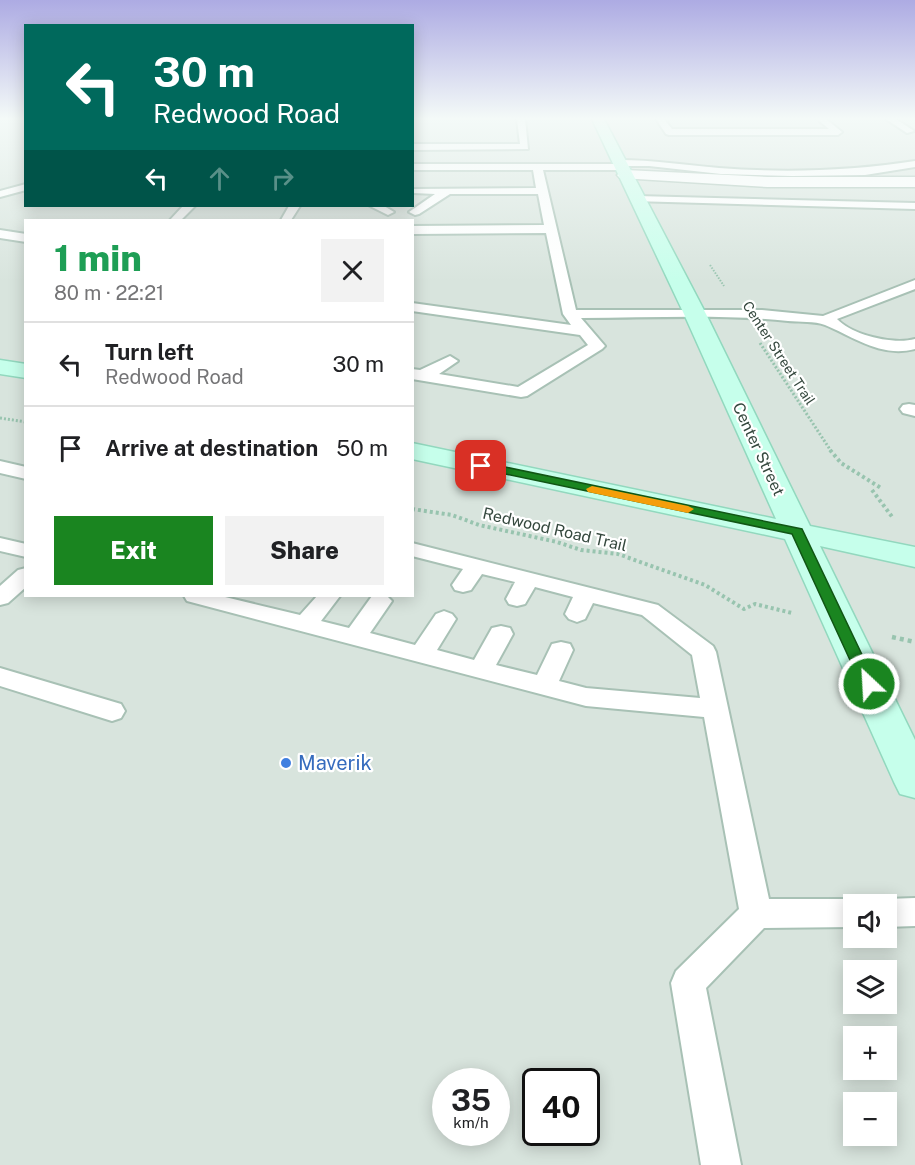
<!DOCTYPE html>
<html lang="en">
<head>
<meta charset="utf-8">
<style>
	body { margin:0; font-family:"Public Sans",sans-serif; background:#f2f2f2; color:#202124; height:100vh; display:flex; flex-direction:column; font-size:22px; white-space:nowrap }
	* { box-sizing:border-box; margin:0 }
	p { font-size:20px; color:#757577 }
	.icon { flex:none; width:33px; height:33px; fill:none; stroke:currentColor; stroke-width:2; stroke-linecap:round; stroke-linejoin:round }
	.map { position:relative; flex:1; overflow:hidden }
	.sheet { position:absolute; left:24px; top:219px; width:390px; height:378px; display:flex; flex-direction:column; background:#fff; border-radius:0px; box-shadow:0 3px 15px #0003 }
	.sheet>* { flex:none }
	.hud { position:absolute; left:24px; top:24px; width:390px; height:183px; border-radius:0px; box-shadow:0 3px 15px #0003; background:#00695c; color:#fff; overflow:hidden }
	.fabs { position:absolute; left:843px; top:894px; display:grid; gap:12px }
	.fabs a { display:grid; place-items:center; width:54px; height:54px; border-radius:0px; background:#fff; box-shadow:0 3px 15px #0003; font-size:30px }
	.speed { position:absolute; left:432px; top:1068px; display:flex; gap:12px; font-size:30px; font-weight:700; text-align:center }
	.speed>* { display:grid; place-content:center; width:78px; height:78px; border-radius:50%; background:#fff; box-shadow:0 3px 15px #0003; line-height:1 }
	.speed small { font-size:15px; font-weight:400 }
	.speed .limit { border:3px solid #111; border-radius:9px; background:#fff; color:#111 }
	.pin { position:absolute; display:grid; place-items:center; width:51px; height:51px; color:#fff; margin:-26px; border-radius:12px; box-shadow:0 3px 9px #0006 }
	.me { position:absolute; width:66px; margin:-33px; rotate:335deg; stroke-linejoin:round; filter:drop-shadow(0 0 4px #0008) }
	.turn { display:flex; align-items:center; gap:21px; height:126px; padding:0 30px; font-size:27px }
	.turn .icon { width:78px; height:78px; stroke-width:2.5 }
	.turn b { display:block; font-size:42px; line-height:51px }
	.lanes { display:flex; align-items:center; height:57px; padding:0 30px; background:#0003; justify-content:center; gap:30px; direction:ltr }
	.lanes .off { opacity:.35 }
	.round { display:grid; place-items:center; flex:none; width:63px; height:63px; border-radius:0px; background:#f2f2f2 }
	.head { display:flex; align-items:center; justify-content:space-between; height:102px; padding:0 30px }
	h1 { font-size:36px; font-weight:800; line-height:45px; color:#1e9e55 }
	.action { display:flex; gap:12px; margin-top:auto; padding:12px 30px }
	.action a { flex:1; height:69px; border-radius:0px; background:#1a8520; color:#fff; font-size:24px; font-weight:800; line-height:69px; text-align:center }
	.action a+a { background:#f2f2f2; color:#202124 }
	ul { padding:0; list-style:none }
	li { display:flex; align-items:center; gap:18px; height:84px; padding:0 30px; border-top:2px solid #e0e0e0 }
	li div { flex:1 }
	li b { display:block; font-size:22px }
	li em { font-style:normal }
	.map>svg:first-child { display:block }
</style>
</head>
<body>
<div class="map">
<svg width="915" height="1165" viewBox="0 0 915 1165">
	<rect width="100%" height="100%" fill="#e6f5ef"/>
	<path fill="#d8e4dd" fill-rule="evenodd" d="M 0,119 L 25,119 L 26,206 L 412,206 L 413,119 L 915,119 L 915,1165 L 0,1165 ZM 26,220 L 412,220 L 412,596 L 26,596 ZM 854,904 L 886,904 L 886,938 L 854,938 ZM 854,970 L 886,970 L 886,1004 L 854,1004 ZM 854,1036 L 886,1036 L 886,1070 L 854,1070 ZM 446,1082 L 496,1082 L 496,1132 L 446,1132 ZM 536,1082 L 586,1082 L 586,1132 L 536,1132 ZM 854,1102 L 886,1102 L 886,1136 L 854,1136 Z"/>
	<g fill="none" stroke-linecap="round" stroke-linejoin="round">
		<defs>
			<path id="lane" d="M 517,119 L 525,119 L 528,149 L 412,150 L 412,144 L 520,144 Z
				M 656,119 L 664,119 L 672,129 L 829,129 L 817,119 L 826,119 L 842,132 L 838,135 L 669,135 L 666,134 Z
				M 886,119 L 896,119 L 914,131 L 907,133 Z
				M 619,160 C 653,160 686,165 719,168 C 784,173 851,171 915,161 L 915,167 L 865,175 L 792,176 L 721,174 L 649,166 L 625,166 L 621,170 L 543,170 L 576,310 L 762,310 L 823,316 L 915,280 L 915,289 L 837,319 C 852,335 893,345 915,339 L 915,349 C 881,358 854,337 825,325 C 815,321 799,322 788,321 C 720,314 650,318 581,318 L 605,346 L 602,349 L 527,396 L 521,397 L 412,379 L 412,369 L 420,370 L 450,356 L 458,361 L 439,374 L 518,387 L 588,345 L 580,335 L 412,311 L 412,303 L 571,325 L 563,314 L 546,233 L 412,234 L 412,226 L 544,225 L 538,194 L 450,194 L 419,214 L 415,215 L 409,212 L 435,194 L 413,193 L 413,189 L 536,188 L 533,170 L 412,170 L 412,164 L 615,164 Z
				M 26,184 L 26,190 L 0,197 L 0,191 Z
				M 637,196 L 915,203 L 915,209 L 633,201 L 632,199 Z
				M 183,206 L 195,206 L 181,220 L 170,220 Z
				M 289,206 L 300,206 L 291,220 L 281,220 Z
				M 370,206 L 384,206 L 394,212 L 388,215 Z
				M 0,230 L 26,234 L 26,242 L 0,238 Z
				M 909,404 L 915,405 L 915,416 L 903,413 L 900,409 L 903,405 Z
				M 0,461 L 26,467 L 26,479 L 0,473 Z
				M 0,538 L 26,544 L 26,557 L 0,551 Z
				M 412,543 L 658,605 L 713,646 L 716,652 L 769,899 L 854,899 L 865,903 L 866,904 L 854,904 L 854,927 L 764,928 L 706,988 L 741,1165 L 701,1165 L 671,983 L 676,971 L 739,909 L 704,717 L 586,706 L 187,601 L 184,596 L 221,596 L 300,615 L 317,596 L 340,596 L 321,621 L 349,628 L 372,596 L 387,596 L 392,601 L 370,633 L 415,645 L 436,614 L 444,611 L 452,614 L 456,619 L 437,650 L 474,660 L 492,628 L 501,626 L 510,628 L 513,634 L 496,665 L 537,675 L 552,644 L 561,642 L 570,644 L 573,650 L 559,681 L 586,688 L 700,698 L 692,655 L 642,615 L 593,603 L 585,619 L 577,622 L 569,619 L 565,614 L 573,597 L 535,587 L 525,604 L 517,606 L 509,604 L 506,599 L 515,582 L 482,574 L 471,590 L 463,592 L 455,590 L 452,585 L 463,569 L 412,556 Z
				M 26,568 L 26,587 L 8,603 L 0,605 L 0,586 L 18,570 Z
				M 0,668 L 121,704 L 125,711 L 121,718 L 112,721 L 0,686 Z
				M 915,898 L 915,926 L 886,927 L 886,904 L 874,904 L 886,899 Z"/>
			<path id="street" d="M 625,170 L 768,177 L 915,177 L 915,187 L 768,187 L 620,178 L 617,175 Z"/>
			<path id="secondary" d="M 592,119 L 604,119 L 706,314 L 810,526 L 915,547 L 915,567 L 820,546 L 915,740 L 915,798 L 900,794 L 894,782 L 785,539 L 412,459 L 412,443 L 776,519 L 684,314 Z
				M 0,360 L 26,364 L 26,378 L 0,374 Z"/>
		</defs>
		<use href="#lane" stroke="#a8c1b5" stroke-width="4"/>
		<use href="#street" stroke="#a8c1b5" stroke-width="3"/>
		<use href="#secondary" stroke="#92d8be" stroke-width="3"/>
		<path stroke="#98c4af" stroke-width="2" stroke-dasharray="1.5 1.5" stroke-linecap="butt" d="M 710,265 L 724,286"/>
		<path stroke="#98c4af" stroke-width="3" stroke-dasharray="2 2" stroke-linecap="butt" d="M 760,343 L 831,451
			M 0,418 L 26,422"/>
		<path stroke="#98c4af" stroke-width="4" stroke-dasharray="3 3" stroke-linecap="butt" d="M 830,450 L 841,463 L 881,488
			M 872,490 L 893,518
			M 412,509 L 452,515 L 479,525 L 557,542 L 581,550 L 618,554 L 705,585 L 744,609 L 755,604 L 792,613"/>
		<path stroke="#98c4af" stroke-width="4.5" stroke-dasharray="4 4" stroke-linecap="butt" d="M 892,637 L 915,642"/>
		<use href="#lane" fill="#fff" fill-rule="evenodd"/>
		<use href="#street" fill="#fff" fill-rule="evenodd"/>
		<use href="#secondary" fill="#c6ffeb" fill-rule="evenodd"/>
	</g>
	<linearGradient id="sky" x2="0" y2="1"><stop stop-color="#adabe3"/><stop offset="0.42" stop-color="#f4faf8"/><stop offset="1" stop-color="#f4faf8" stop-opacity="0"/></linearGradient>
	<rect width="915" height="282" fill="url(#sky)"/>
	<path fill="#1a8520" stroke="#115615" stroke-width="1.5" d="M 481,462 L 802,529 L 876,684 L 874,688 L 863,688 L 861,684 L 792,534 L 477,468 L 477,463 Z"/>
	<path fill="#f59e0b" d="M 592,486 L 688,506 L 694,509 L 688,513 L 588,492 L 586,489 Z"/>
	<circle fill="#3f7fe0" stroke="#fff" stroke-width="2" cx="286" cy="763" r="6"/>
	<g text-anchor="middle" stroke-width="4.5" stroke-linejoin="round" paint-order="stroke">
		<g font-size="14" fill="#35483e" stroke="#fff">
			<text transform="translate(779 353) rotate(57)" y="5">Center Street Trail</text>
		</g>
		<g font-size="16" fill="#35483e" stroke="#fff">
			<text transform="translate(759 449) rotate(65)" y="6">Center Street</text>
			<text transform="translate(555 529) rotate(13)" y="6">Redwood Road Trail</text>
		</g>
		<g font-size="20" fill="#366cbe" stroke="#fff" text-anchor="start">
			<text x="298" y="770">Maverik</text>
		</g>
	</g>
</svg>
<div class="fabs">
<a><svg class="icon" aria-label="sound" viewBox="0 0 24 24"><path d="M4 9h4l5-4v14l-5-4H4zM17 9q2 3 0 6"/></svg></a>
<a><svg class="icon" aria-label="layers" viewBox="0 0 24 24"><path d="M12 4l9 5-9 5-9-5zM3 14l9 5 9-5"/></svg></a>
<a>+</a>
<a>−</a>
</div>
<div class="speed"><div>35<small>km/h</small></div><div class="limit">40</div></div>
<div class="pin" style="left:481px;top:466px;background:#d93025"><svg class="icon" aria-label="arrive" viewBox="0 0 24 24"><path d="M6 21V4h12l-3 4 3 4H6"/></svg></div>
<svg class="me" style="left:869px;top:684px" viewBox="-20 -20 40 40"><circle r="17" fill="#1a8520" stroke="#fff" stroke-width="3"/><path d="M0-11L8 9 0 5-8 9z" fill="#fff"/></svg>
<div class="hud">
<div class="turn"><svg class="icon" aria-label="left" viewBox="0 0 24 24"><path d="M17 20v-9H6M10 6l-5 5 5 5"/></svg><div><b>30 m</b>Redwood Road</div></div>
<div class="lanes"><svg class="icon" aria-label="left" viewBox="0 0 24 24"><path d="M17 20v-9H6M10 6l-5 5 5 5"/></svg><svg class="icon off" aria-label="ahead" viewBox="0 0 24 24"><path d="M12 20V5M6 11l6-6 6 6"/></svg><svg class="icon off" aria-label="right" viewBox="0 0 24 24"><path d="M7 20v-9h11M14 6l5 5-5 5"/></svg></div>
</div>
<section class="sheet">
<div class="head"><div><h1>1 min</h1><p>80 m · 22:21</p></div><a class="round"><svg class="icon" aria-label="close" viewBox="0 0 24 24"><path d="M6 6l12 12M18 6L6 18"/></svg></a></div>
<ul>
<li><svg class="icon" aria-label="left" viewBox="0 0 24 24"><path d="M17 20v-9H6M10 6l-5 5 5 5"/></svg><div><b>Turn left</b><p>Redwood Road</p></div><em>30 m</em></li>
<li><svg class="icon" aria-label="arrive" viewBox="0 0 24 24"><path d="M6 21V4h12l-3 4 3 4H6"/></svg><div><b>Arrive at destination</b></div><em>50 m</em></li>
</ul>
<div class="action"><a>Exit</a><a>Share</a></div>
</section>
</div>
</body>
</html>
